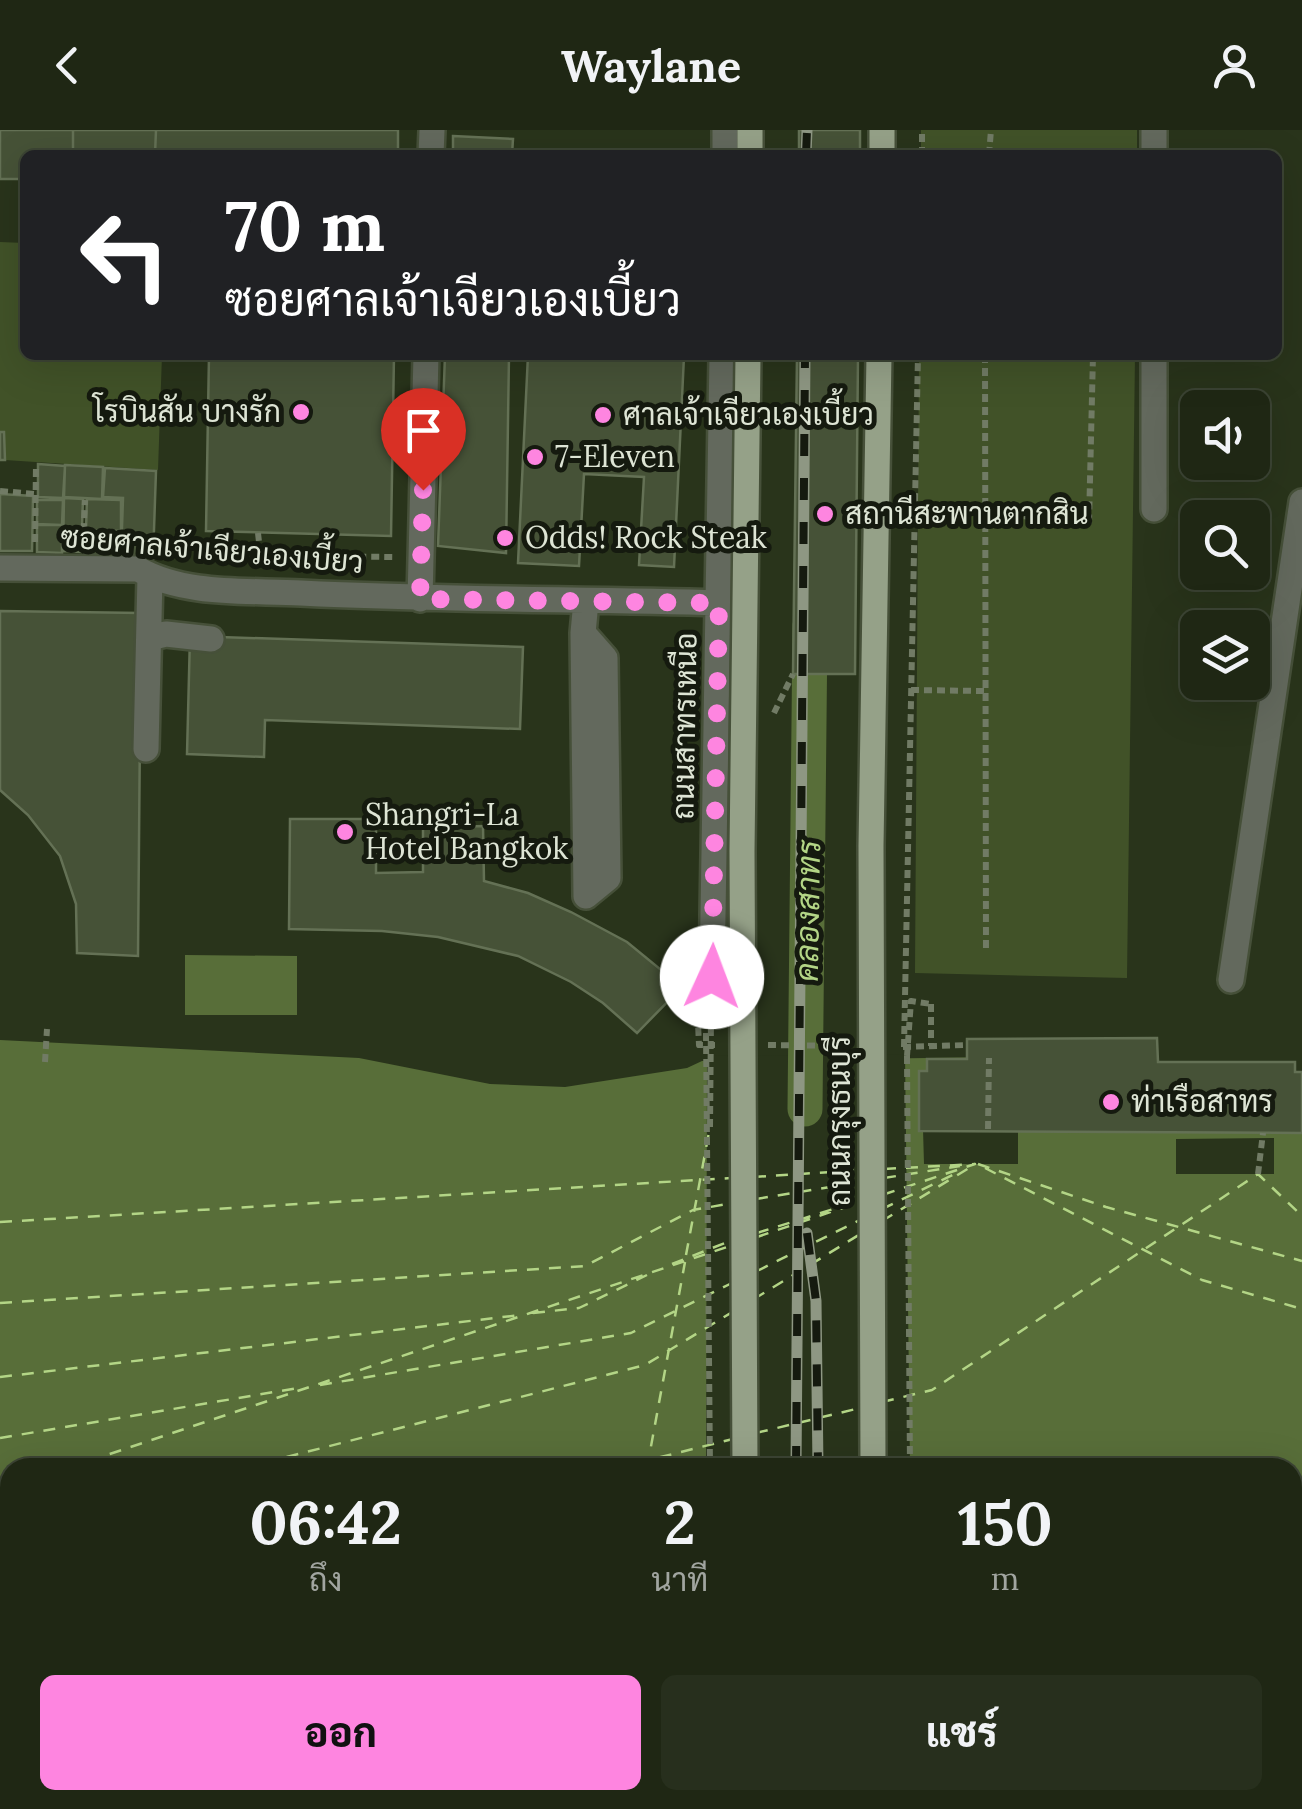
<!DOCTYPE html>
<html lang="th">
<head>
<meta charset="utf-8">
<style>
	body { margin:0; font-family:Lora,Sarabun,serif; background:#272f1d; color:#f1f3f6; height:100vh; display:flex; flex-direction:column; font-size:38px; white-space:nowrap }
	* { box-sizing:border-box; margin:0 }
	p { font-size:32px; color:#a1a5a0 }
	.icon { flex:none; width:55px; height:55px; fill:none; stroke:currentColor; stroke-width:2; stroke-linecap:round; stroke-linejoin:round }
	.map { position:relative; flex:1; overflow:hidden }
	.drawer { position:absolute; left:0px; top:1328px; width:1302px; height:352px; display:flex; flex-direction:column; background:#1f2714; border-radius:30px 30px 0 0; box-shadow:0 10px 40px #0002,0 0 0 2px #3c4434 }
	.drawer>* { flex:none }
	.banner { position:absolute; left:20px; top:20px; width:1262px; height:210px; border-radius:15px; box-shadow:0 10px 40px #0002,0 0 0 2px #3c4434; background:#202124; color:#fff; overflow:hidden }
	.buttons { position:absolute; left:1180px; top:260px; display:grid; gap:20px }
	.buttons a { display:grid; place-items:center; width:90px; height:90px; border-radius:15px; background:#1f2714; box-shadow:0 10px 40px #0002,0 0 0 2px #3c4434; font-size:50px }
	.pin { position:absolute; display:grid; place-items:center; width:85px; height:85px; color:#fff; margin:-102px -42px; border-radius:50% 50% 50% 0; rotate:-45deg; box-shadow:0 0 10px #0007 }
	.pin .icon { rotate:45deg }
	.me { position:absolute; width:110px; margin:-55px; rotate:2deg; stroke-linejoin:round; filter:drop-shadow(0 0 8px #0008) }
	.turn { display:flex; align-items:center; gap:35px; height:210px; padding:0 40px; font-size:45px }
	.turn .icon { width:130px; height:130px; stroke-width:2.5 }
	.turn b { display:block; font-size:70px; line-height:85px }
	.eta { display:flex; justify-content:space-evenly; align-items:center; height:170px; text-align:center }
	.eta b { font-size:60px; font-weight:800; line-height:70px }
	.action { display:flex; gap:20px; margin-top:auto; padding:20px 40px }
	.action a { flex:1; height:115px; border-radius:15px; background:#fe85e0; color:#111; font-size:40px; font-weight:800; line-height:115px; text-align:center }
	.action a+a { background:#272f1d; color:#f1f3f6 }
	header { display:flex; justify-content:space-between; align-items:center; height:130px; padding:0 40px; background:#1f2714; font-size:45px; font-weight:800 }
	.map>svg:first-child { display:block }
</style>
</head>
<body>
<header><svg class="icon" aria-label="back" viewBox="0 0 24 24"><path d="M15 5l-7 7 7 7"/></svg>Waylane<svg class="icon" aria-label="person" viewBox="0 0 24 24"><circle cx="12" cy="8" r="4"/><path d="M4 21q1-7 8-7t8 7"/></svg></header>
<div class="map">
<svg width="1302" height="1679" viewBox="0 0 1302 1679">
	<rect width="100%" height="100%" fill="#29341b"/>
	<path fill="#415228" d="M 921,0 L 1137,0 L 1137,25 L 921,25 Z
		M 0,112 L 25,113 L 25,225 L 162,225 L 158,340 L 5,330 L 4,303 L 0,302 Z
		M 919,225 L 1135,225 L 1127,848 L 915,843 Z"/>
	<path fill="#586e39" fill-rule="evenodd" d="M 185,825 L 297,826 L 297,885 L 185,885 Z
		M 0,910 L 359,928 L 490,954 L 565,957 L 687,938 L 702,931 L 1147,925 L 1152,946 L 1302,958 L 1302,1679 L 0,1679 ZM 10,1338 L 1292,1338 L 1292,1670 L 10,1670 Z"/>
	<path fill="#29341b" d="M 905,924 L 910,1338 L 706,1337 L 707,926 Z
		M 923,999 L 1018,999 L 1018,1034 L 924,1034 Z
		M 1274,1008 L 1274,1044 L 1176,1044 L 1176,1009 Z
		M 705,1670 L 914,1670 L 914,1679 L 705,1679 Z"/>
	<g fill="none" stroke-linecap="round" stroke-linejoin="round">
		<path stroke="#586e39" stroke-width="35" d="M 805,979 L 810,496"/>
		<path stroke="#b3d586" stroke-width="2.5" stroke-dasharray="12 10" stroke-linecap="butt" d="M 978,1034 L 1106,1077 L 1302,1131
			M 985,1038 L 1202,1150 L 1302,1179
			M 884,1039 L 975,1034 L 885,1064
			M 754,1047 L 861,1040
			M 884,1048 L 960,1036
			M 756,1069 L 861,1052
			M 882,1079 L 961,1041
			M 882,1091 L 969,1038
			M 0,1092 L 731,1048
			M 757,1103 L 859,1071
			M 757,1107 L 863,1071
			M 686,1125 L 710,997
			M 672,1134 L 730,1111
			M 757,1141 L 862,1089
			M 754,1169 L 862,1103
			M 0,1173 L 585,1136 L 693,1080 L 733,1073
			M 533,1183 L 579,1178 L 647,1145
			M 0,1247 L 520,1185
			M 320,1255 L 631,1203 L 732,1153
			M 882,1272 L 932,1260 L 1258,1044 L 1302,1086
			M 756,1303 L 860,1278
			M 0,1308 L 298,1258
			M 68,1338 L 730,1116
			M 244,1338 L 645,1235 L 734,1181
			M 617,1338 L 733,1309
			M 647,1338 L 685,1132
			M 0,1360 L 10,1357
			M 0,1400 L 10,1397
			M 0,1489 L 10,1486
			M 584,1679 L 585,1670"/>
	</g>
	<path fill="#465237" stroke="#647155" stroke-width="2.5" d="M 0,0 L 398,0 L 398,25 L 25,25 L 25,49 L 0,49 Z
		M 73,0 L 156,0 L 155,25 L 73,25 Z
		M 799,0 L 860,0 L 860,25 L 799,25 Z
		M 453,6 L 513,9 L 512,25 L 453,25 Z
		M 209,225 L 394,225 L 391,406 L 206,401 Z
		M 445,225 L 509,225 L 506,423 L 438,416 Z
		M 528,225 L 684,226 L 674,437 L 639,435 L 644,347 L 584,344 L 579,436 L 518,433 Z
		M 797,225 L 858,225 L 855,544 L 793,544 Z
		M 0,302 L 4,302 L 5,330 L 0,330 Z
		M 38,334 L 65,336 L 63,368 L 38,367 Z
		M 65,335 L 103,337 L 102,369 L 64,367 Z
		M 105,338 L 156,341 L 153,429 L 121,427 L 123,368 L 103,367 Z
		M 0,364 L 33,366 L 32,421 L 0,421 Z
		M 64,368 L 83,369 L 81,422 L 63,421 Z
		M 87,369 L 121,370 L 121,401 L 86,400 Z
		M 37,370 L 63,370 L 62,395 L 37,394 Z
		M 37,395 L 62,395 L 62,423 L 37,422 Z
		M 85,401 L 121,402 L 121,429 L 84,428 Z
		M 0,481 L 141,483 L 138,826 L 77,823 L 76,774 L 60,726 L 28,685 L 0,660 Z
		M 190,506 L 523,517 L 520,599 L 265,590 L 264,627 L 187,624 Z
		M 290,689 L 376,689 L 376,743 L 423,742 L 423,698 L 483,696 L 484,751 L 528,763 L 571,782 L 627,812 L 682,857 L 637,903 L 603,873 L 571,852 L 518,826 L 438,807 L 382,801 L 289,799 Z
		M 1157,908 L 1158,932 L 1295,932 L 1295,942 L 1302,942 L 1302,1003 L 919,1001 L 919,941 L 927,941 L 927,929 L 967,929 L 967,909 Z"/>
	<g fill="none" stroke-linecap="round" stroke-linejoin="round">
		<defs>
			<path id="minor" d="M 1154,0 L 1154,25
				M 431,25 L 432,0
				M 725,25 L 725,0
				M 1154,225 L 1154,379
				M 0,438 L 138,439 C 185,466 249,460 301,463 C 441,470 580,469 719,473
				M 420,469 L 426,225
				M 583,503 L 605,528 L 608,748 L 586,766
				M 149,508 L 166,504 L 211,509
				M 146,619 L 150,446
				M 586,766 L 583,503 L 586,471
				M 712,847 L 722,225
				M 1231,850 L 1302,372"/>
			<path id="major" d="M 750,25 L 750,0
				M 882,25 L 882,0
				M 747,1670 L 747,1679
				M 873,1670 L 873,1679"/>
		</defs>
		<use href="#minor" stroke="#465039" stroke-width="30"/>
		<use href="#major" stroke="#465039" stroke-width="30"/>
		<path stroke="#717b65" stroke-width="6" stroke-dasharray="8 5" stroke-linecap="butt" d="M 922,25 L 922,0
			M 989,25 L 991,0
			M 985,225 L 986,823
			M 0,361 L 35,364
			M 985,383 L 1089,392 L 1093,225
			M 258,403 L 260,421 L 279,426 L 395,427
			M 35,412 L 36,335
			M 83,414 L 85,370
			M 911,560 L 985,561
			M 774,583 L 793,544
			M 697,872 L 699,915 L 715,915
			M 931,874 L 931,916
			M 768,915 L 845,916
			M 903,917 L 967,915
			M 904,917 L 918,225
			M 907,926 L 910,1338
			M 45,932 L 47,899
			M 710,997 L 711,889
			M 988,999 L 989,928
			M 1258,1044 L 1263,1003
			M 712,1670 L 712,1679
			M 911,1670 L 911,1679"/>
		<use href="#minor" stroke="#63695d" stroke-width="25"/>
		<use href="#major" stroke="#95a188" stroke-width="25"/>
		<defs>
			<path id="rail" d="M 806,25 L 807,0
				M 807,1103 L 816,1171 L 818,1338
				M 796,1338 L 805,225
				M 796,1670 L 796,1679
				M 820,1670 L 820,1679"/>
		</defs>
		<use href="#rail" stroke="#8e9783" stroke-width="11"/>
		<use href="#rail" stroke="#151a0f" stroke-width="8" stroke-dasharray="22" stroke-linecap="butt"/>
		<defs>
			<path id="major-bridge" d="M 745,1338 L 742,721 L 748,225
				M 873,1338 L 871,716 L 879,225"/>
		</defs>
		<use href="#major-bridge" stroke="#465039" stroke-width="30" stroke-linecap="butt"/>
		<path stroke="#717b65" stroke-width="6" stroke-dasharray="8 5" stroke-linecap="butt" d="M 706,903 L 710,1338
			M 907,926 L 911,871 L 931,874"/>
		<use href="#major-bridge" stroke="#95a188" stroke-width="25"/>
	</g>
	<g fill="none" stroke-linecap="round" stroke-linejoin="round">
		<path stroke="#fe85e0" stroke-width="18" stroke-dasharray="0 32.4" d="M 423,360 L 420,469 L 719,473 L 712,847"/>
	</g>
	<g fill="#fe85e0" stroke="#151a0f" stroke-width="4">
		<circle cx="301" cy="282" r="10"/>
		<circle cx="603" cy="285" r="10"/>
		<circle cx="535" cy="327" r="10"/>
		<circle cx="825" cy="384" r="10"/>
		<circle cx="505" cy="408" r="10"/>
		<circle cx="345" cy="702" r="10"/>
		<circle cx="1111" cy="972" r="10"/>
	</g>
	<g text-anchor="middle" stroke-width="10" stroke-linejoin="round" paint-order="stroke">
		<g font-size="30" fill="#dee5d5" stroke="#151a0f" text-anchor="start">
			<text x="281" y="292" text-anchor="end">โรบินสัน บางรัก</text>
			<text x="623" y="295">ศาลเจ้าเจียวเองเบี้ยว</text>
			<text x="555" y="337">7-Eleven</text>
			<text x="845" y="394">สถานีสะพานตากสิน</text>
			<text x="525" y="418">Odds! Rock Steak</text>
			<text x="365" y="695">Shangri-La<tspan x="365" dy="34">Hotel Bangkok</tspan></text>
			<text x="1131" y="982">ท่าเรือสาทร</text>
		</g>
		<g font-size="30" fill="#dee5d5" stroke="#151a0f">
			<text transform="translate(212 420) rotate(5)" y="10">ซอยศาลเจ้าเจียวเองเบี้ยว</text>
			<text transform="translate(685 596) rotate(-89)" y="10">ถนนสาทรเหนือ</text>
			<text transform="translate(840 991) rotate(-90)" y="10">ถนนกรุงธนบุรี</text>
		</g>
		<g font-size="32" font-style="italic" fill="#b3d586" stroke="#151a0f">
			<text transform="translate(808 781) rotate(-89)" y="11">คลองสาทร</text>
		</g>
	</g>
</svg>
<div class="buttons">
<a><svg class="icon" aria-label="sound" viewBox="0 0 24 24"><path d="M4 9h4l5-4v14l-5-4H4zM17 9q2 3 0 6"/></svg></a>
<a><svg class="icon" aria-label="search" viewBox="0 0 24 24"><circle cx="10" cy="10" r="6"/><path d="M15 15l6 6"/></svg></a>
<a><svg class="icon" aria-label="layers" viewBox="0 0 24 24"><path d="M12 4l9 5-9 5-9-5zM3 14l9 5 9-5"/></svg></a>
</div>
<div class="pin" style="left:423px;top:360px;background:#d93025"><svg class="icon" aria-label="arrive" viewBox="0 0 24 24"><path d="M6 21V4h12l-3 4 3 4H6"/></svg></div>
<svg class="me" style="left:712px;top:847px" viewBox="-20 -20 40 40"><circle r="19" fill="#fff"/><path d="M0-13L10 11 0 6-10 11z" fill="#fe85e0"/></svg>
<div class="banner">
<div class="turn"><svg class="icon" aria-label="left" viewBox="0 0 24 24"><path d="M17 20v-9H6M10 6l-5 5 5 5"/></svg><div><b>70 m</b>ซอยศาลเจ้าเจียวเองเบี้ยว</div></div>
</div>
<section class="drawer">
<div class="eta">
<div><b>06:42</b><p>ถึง</p></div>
<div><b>2</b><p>นาที</p></div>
<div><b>150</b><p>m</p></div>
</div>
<div class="action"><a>ออก</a><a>แชร์</a></div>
</section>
</div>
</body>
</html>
